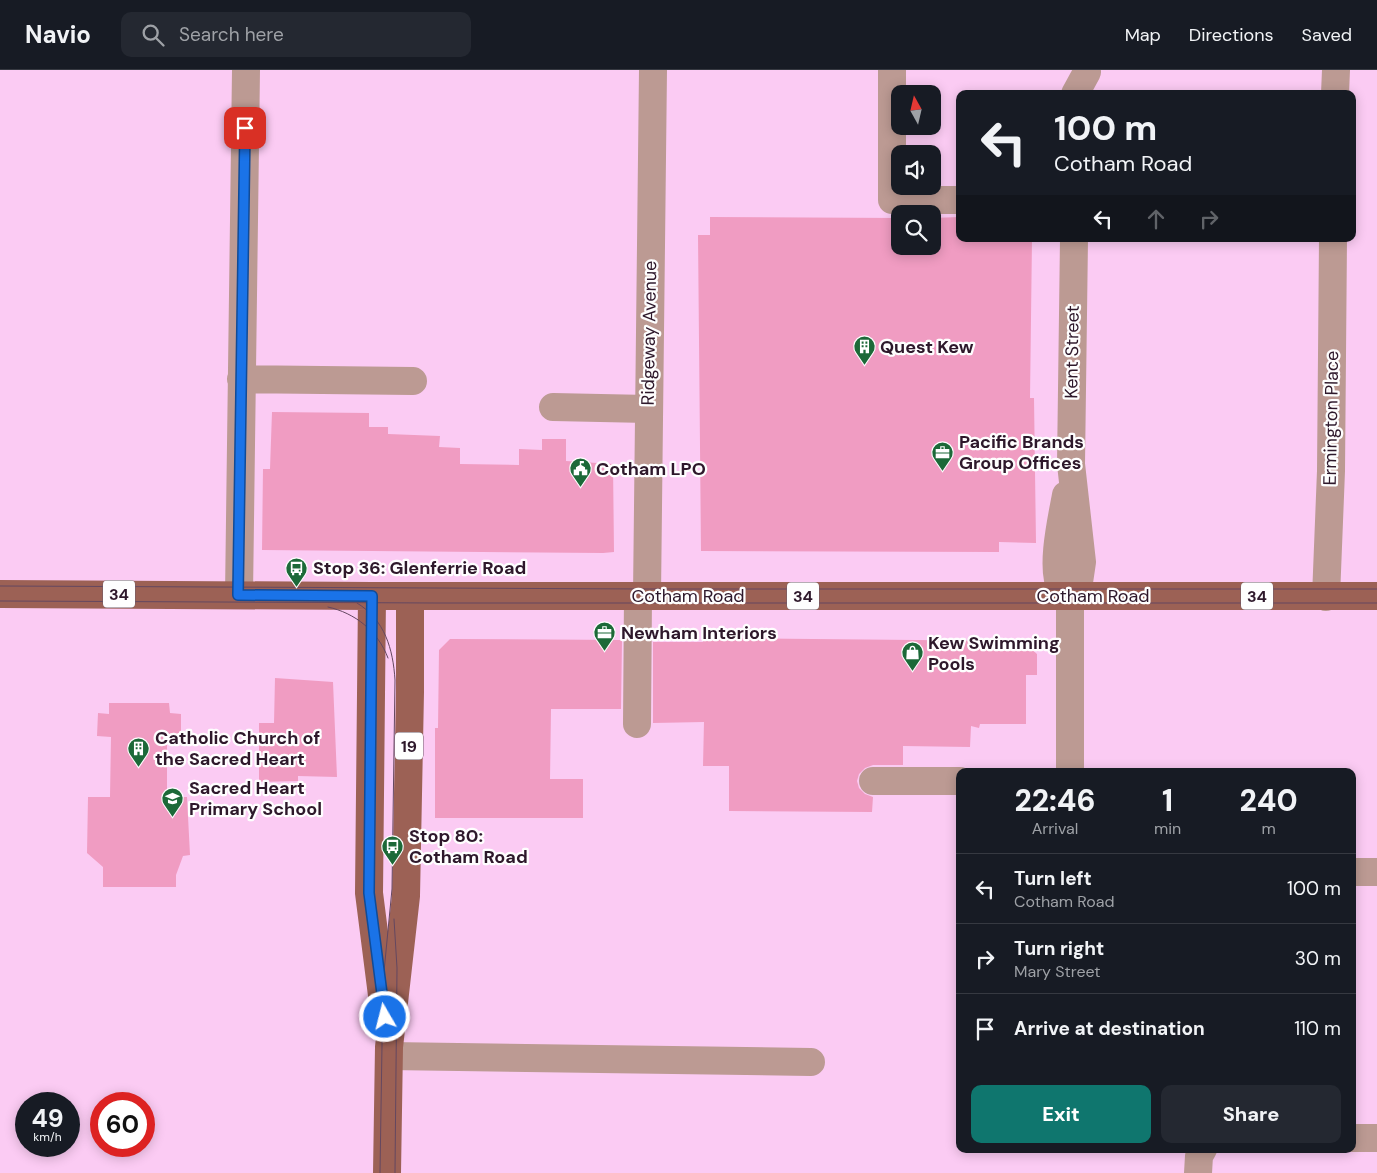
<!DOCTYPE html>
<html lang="en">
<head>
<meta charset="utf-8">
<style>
	body { margin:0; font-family:"DM Sans",sans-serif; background:#242831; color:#f1f3f6; height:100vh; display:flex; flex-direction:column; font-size:19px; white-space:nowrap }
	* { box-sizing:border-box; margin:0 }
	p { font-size:16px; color:#9ea1a6 }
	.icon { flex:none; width:28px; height:28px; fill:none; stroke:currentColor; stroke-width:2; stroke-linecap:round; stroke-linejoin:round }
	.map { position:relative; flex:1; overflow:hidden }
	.drawer { position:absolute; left:956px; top:698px; width:400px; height:385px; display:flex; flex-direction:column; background:#171b24; border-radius:10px; box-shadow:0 2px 12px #0003 }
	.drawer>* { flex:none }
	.banner { position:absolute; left:956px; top:20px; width:400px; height:152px; border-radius:10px; box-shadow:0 2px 12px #0003; background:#171b24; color:#f1f3f6; overflow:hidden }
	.needle { width:32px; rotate:352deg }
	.buttons { position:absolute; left:891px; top:15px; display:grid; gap:10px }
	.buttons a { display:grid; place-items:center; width:50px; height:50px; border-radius:10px; background:#171b24; box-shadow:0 2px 12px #0003; font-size:25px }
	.speed { position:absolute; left:15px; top:1022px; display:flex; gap:10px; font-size:25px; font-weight:700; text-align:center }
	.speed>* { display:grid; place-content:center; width:65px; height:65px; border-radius:50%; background:#171b24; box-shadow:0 2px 12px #0003; line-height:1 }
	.speed small { font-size:12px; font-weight:400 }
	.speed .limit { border:8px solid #d22; background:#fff; color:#111 }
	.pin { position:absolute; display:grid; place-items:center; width:42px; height:42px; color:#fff; margin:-21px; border-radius:10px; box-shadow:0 2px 8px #0006 }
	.me { position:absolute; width:55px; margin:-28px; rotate:352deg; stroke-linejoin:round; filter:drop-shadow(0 0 4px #0008) }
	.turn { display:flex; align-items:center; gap:18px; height:105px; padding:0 15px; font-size:22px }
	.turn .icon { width:65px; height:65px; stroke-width:2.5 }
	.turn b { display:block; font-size:35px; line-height:42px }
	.lanes { display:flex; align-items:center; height:48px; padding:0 15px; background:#0003; justify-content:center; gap:25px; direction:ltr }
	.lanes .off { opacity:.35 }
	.eta { display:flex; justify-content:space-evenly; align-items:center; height:85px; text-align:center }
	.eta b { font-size:30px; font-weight:800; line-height:35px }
	.cta { display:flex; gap:10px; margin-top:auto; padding:10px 15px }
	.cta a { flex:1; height:58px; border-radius:10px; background:#0f766e; color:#fff; font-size:20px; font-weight:800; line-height:58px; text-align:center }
	.cta a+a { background:#242831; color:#f1f3f6 }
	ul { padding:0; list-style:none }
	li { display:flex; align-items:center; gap:15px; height:70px; padding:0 15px; border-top:1px solid #363941 }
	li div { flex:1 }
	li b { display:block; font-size:19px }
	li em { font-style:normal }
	header { display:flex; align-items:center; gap:30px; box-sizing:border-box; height:70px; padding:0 25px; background:#171b24; border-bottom:1px solid #363941 }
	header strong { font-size:24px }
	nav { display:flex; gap:28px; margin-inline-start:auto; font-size:18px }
	.search { width:350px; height:45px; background:#242831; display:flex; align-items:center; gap:12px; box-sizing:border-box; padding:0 18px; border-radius:10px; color:#9ea1a6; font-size:19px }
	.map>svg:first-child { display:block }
</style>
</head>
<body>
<header>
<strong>Navio</strong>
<div class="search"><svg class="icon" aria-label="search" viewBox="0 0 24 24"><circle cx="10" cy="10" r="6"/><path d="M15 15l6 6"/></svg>Search here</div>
<nav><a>Map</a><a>Directions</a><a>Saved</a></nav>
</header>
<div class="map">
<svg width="1377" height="1103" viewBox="0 0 1377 1103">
	<rect width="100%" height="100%" fill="#fbcbf3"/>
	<path fill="#f09cc2" d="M 710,147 L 900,148 L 900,176 L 932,176 L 932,148 L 960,147 L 960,169 L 1032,169 L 1030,328 L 1034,328 L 1036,473 L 999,472 L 999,482 L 701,481 L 698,165 L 710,165 Z
		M 272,342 L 369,343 L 369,357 L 388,357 L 388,364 L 440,366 L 439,377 L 460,378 L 460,394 L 519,395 L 519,379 L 542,380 L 542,369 L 566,369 L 566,391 L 613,394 L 614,482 L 603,483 L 262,480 L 263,399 L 270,399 Z
		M 703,568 L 1022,571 L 1037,584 L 1037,605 L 1026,605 L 1026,654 L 980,654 L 979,658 L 971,656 L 970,677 L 903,676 L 903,695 L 873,695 L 865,698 L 859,704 L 857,711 L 859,718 L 865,724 L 873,727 L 872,742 L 729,741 L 729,696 L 703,696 L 704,652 L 653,653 L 653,572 L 703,572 Z
		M 450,569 L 622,570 L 621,639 L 551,639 L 550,709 L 583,709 L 583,748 L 435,748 L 435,658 L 438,658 L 439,580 Z
		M 275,608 L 333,612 L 337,707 L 298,706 L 298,711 L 259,712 L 259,653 L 274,653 Z
		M 109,633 L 169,633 L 170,643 L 181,644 L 181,666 L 167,666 L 167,727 L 187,727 L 190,785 L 183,786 L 176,805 L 176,817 L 103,817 L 103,797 L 87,783 L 88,727 L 110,727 L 111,667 L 97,666 L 98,643 L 109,644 Z"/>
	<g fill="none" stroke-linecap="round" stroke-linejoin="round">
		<path stroke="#bc9a93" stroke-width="28" d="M 892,0 L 892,130 L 960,130
			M 1075,24 L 1087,2
			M 1335,24 L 1336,0
			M 241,309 L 413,311
			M 553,337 L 648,339
			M 1066,425 C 1062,447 1050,499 1061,518 C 1063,521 1067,524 1070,526
			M 239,525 L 246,0
			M 647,525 L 653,0
			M 1070,526 L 1078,519 L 1082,492 L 1071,394 L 1074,169
			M 1070,526 L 1070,701
			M 1326,527 L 1331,401 L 1333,169
			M 637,654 L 638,526
			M 873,711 L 960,711
			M 1352,802 L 1377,802
			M 389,986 L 811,992
			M 1352,1068 L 1377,1068
			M 1198,1103 L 1199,1086 L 1203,1079"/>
		<path stroke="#9c6155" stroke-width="28" d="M 0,524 L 372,526 L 1377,526
			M 372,526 L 369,823 L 383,933
			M 387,1103 L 389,977 L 406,826 L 410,622 L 410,526"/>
		<path stroke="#644760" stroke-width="1" d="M 0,516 L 646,519 L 1377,519
			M 0,531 L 436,533 L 1377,533
			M 357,533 C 385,550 393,579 395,610 L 392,819 L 383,912 L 380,1103
			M 328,537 C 355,543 378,561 388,588
			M 394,849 L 397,898 L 395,1103"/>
	</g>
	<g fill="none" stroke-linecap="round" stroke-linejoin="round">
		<defs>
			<path id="route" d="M 245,58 L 238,525 L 372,526 L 369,823 L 385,947"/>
		</defs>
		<use href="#route" stroke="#114b97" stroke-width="12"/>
		<use href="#route" stroke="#1a73e8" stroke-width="9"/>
	</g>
	<defs>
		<symbol id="building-pin" viewBox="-11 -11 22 30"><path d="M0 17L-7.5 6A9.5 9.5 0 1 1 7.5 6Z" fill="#1c6938" stroke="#fefefe"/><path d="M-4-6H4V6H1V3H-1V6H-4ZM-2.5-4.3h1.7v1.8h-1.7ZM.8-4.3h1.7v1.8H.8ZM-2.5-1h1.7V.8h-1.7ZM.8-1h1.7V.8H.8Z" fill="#fff"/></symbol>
		<symbol id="office-pin" viewBox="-11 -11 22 30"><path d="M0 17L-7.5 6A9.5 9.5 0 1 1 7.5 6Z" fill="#1c6938" stroke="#fefefe"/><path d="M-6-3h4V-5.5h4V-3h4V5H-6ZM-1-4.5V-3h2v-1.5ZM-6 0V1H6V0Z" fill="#fff"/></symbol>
		<symbol id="civic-pin" viewBox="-11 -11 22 30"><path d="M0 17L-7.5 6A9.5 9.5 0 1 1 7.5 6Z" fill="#1c6938" stroke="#fefefe"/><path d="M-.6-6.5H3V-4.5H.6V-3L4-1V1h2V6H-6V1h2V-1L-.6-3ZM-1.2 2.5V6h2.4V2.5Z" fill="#fff"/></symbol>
		<symbol id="bus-pin" viewBox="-11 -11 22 30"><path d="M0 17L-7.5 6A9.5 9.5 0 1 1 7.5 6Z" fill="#1c6938" stroke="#fefefe"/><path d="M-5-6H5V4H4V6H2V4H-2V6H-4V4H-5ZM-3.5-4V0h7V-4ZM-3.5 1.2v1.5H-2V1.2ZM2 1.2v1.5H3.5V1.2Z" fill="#fff"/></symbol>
		<symbol id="shop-pin" viewBox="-11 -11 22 30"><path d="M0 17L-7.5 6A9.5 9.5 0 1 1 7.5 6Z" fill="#1c6938" stroke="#fefefe"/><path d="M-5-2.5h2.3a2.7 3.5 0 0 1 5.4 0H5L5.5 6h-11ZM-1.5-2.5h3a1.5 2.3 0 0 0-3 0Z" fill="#fff"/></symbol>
		<symbol id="school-pin" viewBox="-11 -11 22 30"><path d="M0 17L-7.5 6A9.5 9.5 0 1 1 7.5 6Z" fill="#1c6938" stroke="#fefefe"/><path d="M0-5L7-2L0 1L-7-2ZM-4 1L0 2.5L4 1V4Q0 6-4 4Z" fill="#fff"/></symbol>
	</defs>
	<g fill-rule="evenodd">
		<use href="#building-pin" x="852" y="264" width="25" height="34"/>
		<use href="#office-pin" x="930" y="370" width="25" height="34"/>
		<use href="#civic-pin" x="568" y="386" width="25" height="34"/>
		<use href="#bus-pin" x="284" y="486" width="25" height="34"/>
		<use href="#office-pin" x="592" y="550" width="25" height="34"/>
		<use href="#shop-pin" x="900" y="570" width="25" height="34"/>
		<use href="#building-pin" x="126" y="666" width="25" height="34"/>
		<use href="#school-pin" x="160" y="716" width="25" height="34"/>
		<use href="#bus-pin" x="380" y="764" width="25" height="34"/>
	</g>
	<g text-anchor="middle" stroke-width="4.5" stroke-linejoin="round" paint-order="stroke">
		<g fill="#fefefe" stroke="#6c5d6a" stroke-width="1">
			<rect x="103" y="510.5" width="32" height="27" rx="4"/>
			<rect x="787" y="512.5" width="32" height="27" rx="4"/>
			<rect x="1241" y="512.5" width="32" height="27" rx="4"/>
			<rect x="395" y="662.5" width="28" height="27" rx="4"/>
		</g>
		<g font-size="16" font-weight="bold" fill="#2e182b">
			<text x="119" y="530">34</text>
			<text x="803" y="532">34</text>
			<text x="1257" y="532">34</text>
			<text x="409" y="682">19</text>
		</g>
		<g font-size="18" fill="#2e182b" stroke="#fefefe">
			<text transform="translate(649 263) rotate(-89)" y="6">Ridgeway Avenue</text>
			<text transform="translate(1072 282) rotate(-89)" y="6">Kent Street</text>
			<text transform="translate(1331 348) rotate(-89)" y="6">Ermington Place</text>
			<text x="688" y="532">Cotham Road</text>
			<text x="1093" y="532">Cotham Road</text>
		</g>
		<g font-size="18" font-weight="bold" fill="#2e182b" stroke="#fefefe" text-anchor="start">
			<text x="880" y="283">Quest Kew</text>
			<text x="959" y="378">Pacific Brands<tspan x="959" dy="21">Group Offices</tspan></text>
			<text x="596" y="405">Cotham LPO</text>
			<text x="313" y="504">Stop 36: Glenferrie Road</text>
			<text x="621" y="569">Newham Interiors</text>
			<text x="928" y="579">Kew Swimming<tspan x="928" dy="21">Pools</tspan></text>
			<text x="155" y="674">Catholic Church of<tspan x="155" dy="21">the Sacred Heart</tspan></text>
			<text x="189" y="724">Sacred Heart<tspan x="189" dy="21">Primary School</tspan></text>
			<text x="409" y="772">Stop 80:<tspan x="409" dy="21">Cotham Road</tspan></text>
		</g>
	</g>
</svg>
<div class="buttons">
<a><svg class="needle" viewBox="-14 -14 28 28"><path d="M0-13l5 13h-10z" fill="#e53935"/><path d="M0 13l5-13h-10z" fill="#9ea1a6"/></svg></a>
<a><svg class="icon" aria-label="sound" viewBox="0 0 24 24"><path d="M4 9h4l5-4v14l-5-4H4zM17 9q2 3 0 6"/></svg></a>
<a><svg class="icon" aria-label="search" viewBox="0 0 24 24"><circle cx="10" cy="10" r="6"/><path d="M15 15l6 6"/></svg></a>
</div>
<div class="speed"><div>49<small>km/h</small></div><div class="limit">60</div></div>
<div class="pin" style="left:245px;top:58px;background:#d93025"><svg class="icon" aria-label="arrive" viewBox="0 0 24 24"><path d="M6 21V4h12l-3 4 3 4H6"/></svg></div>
<svg class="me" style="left:385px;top:947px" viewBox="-20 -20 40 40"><circle r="17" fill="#1a73e8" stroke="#fff" stroke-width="3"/><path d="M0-11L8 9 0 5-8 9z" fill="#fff"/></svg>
<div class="banner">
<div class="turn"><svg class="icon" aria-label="left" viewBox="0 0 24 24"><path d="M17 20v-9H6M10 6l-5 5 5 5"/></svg><div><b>100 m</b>Cotham Road</div></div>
<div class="lanes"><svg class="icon" aria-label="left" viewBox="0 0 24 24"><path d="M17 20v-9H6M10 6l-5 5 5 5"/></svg><svg class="icon off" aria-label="ahead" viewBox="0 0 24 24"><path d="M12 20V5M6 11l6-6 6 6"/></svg><svg class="icon off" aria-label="right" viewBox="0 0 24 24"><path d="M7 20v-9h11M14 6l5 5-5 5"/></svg></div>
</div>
<section class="drawer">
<div class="eta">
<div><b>22:46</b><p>Arrival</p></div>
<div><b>1</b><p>min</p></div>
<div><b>240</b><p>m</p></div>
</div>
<ul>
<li><svg class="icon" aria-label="left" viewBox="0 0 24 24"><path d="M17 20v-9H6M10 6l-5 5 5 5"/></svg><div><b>Turn left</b><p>Cotham Road</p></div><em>100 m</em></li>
<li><svg class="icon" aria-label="right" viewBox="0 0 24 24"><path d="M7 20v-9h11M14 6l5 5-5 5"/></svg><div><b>Turn right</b><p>Mary Street</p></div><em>30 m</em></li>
<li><svg class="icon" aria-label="arrive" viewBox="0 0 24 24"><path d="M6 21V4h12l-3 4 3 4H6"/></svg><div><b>Arrive at destination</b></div><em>110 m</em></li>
</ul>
<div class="cta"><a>Exit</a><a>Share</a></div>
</section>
</div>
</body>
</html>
